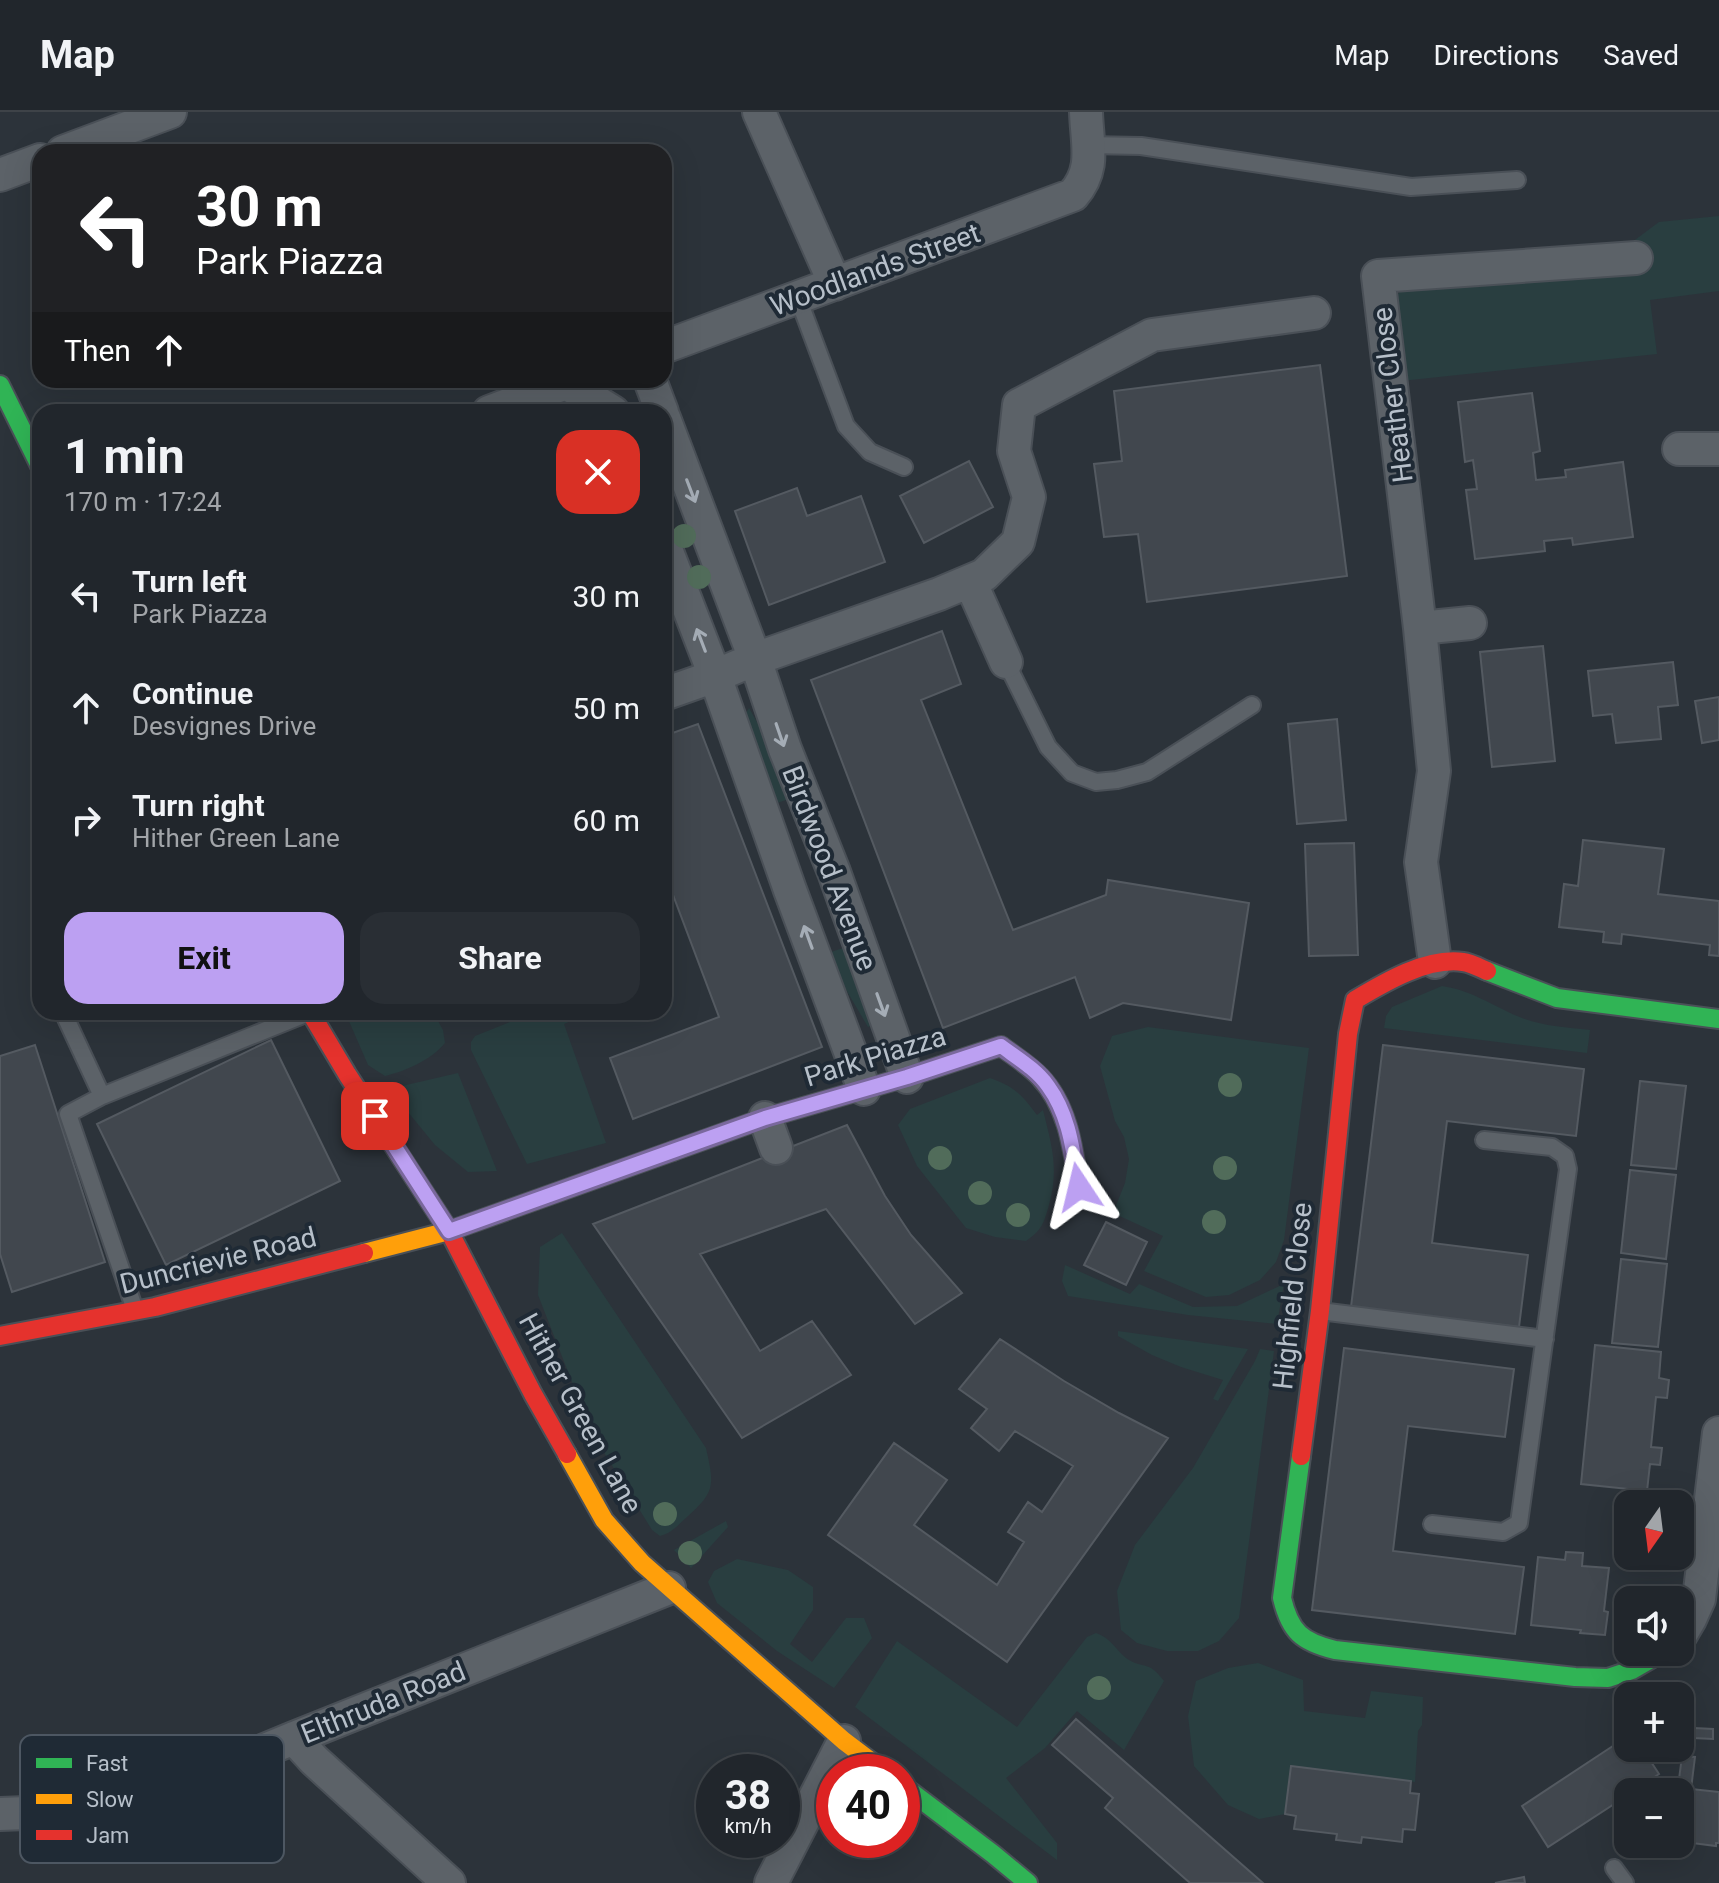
<!DOCTYPE html>
<html lang="en">
<head>
<meta charset="utf-8">
<style>
	body { margin:0; font-family:Roboto,sans-serif; background:#292e34; color:#f1f3f6; height:100vh; display:flex; flex-direction:column; font-size:30px; white-space:nowrap }
	* { box-sizing:border-box; margin:0 }
	p { font-size:26px; color:#a2a5a9 }
	.icon { flex:none; width:44px; height:44px; fill:none; stroke:currentColor; stroke-width:2; stroke-linecap:round; stroke-linejoin:round }
	.map { position:relative; flex:1; overflow:hidden }
	.details { position:absolute; left:32px; top:292px; width:640px; height:616px; display:flex; flex-direction:column; background:#21262c; border-radius:24px; box-shadow:0 8px 32px #0002,0 0 0 2px #3e4348 }
	.details>* { flex:none }
	.banner { position:absolute; left:32px; top:32px; width:640px; height:244px; border-radius:24px; box-shadow:0 8px 32px #0002,0 0 0 2px #3e4348; background:#202124; color:#fff; overflow:hidden }
	.needle { width:52px; rotate:194deg }
	.fabs { position:absolute; left:1614px; top:1378px; display:grid; gap:16px }
	.fabs a { display:grid; place-items:center; width:80px; height:80px; border-radius:16px; background:#21262c; box-shadow:0 8px 32px #0002,0 0 0 2px #3e4348; font-size:40px }
	.speed { position:absolute; left:696px; top:1642px; display:flex; gap:16px; font-size:40px; font-weight:700; text-align:center }
	.speed>* { display:grid; place-content:center; width:104px; height:104px; border-radius:50%; background:#21262c; box-shadow:0 8px 32px #0002,0 0 0 2px #3e4348; line-height:1 }
	.speed small { font-size:20px; font-weight:400 }
	.speed .limit { border:12px solid #d22; background:#fff; color:#111 }
	.pin { position:absolute; display:grid; place-items:center; width:68px; height:68px; color:#fff; margin:-34px; border-radius:16px; box-shadow:0 4px 12px #0006 }
	.me { position:absolute; width:88px; margin:-44px; rotate:350deg; stroke-linejoin:round; filter:drop-shadow(0 0 6px #0008) }
	.turn { display:flex; align-items:center; gap:28px; height:168px; padding:0 32px; font-size:36px }
	.turn .icon { width:104px; height:104px; stroke-width:2.5 }
	.turn b { display:block; font-size:56px; line-height:68px }
	.then { display:flex; align-items:center; height:76px; padding:0 32px; background:#0003; gap:16px; font-size:30px }
	.round { display:grid; place-items:center; flex:none; width:84px; height:84px; border-radius:24px; background:#292e34 }
	.summary { display:flex; align-items:center; justify-content:space-between; height:136px; padding:0 32px }
	h1 { font-size:48px; font-weight:700; line-height:60px }
	.cta { display:flex; gap:16px; margin-top:auto; padding:16px 32px }
	.cta a { flex:1; height:92px; border-radius:24px; background:#bca0f2; color:#111; font-size:32px; font-weight:700; line-height:92px; text-align:center }
	.cta a+a { background:#292e34; color:#f1f3f6 }
	ul { padding:0; list-style:none }
	li { display:flex; align-items:center; gap:24px; height:112px; padding:0 32px }
	li div { flex:1 }
	li b { display:block; font-size:30px }
	li em { font-style:normal }
	header { display:flex; align-items:center; gap:48px; box-sizing:border-box; height:112px; padding:0 40px; background:#21262c; border-bottom:2px solid #3e4348 }
	header strong { font-size:38px }
	nav { display:flex; gap:44px; margin-inline-start:auto; font-size:28px }
	.map>svg:first-child { display:block }
</style>
</head>
<body>
<header>
<strong>Map</strong>
<nav><a>Map</a><a>Directions</a><a>Saved</a></nav>
</header>
<div class="map">
<svg width="1719" height="1771" viewBox="0 0 1719 1771">
	<rect width="100%" height="100%" fill="#2c333a"/>
	<path fill="#293e40" d="M 1719,104 L 1719,179 L 1650,188 L 1657,242 L 1401,269 L 1395,185 L 1406,174 L 1600,154 L 1659,110 Z
		M 749,596 L 774,640 L 795,685 L 774,692 L 741,609 Z
		M 849,834 L 878,911 L 868,915 L 825,842 Z
		M 1442,874 C 1470,878 1492,893 1517,904 C 1540,914 1565,915 1590,918 L 1587,941 L 1384,916 L 1386,904 L 1392,895 Z
		M 345,900 L 433,900 L 443,918 L 445,931 C 431,948 406,959 385,964 L 368,953 Z
		M 535,900 L 570,900 L 573,908 L 564,912 L 606,1031 L 527,1052 L 471,938 L 471,930 L 475,924 Z
		M 1148,915 L 1309,936 L 1284,1128 L 1276,1150 L 1260,1168 L 1229,1183 L 1206,1185 L 1144,1159 L 1163,1124 L 1113,1101 L 1125,1071 L 1129,1047 L 1124,1025 L 1115,1009 L 1100,954 L 1112,924 Z
		M 458,961 L 497,1059 L 468,1060 L 435,1033 L 389,977 Z
		M 990,966 C 1015,975 1021,982 1037,1003 L 1043,998 C 1052,1034 1059,1057 1049,1093 C 1044,1111 1042,1118 1026,1129 L 995,1125 L 966,1116 L 917,1054 L 898,1013 L 910,997 Z
		M 562,1121 L 706,1336 C 714,1373 716,1379 687,1405 C 678,1413 672,1421 660,1424 L 652,1418 L 592,1321 L 538,1183 L 540,1135 Z
		M 1065,1153 L 1130,1182 L 1139,1172 L 1193,1195 L 1237,1194 L 1284,1172 L 1277,1212 L 1188,1203 L 1068,1184 L 1062,1169 Z
		M 1118,1219 L 1248,1237 L 1218,1289 L 1213,1287 L 1223,1268 L 1181,1255 L 1152,1243 L 1118,1224 Z
		M 1260,1237 L 1274,1239 L 1239,1506 L 1219,1529 L 1198,1539 L 1167,1539 L 1137,1531 L 1121,1518 L 1117,1479 L 1135,1433 L 1193,1356 L 1255,1249 Z
		M 726,1409 L 728,1415 L 691,1456 L 674,1438 Z
		M 737,1447 L 788,1458 L 813,1475 L 813,1498 L 790,1532 L 812,1550 L 846,1506 L 864,1506 L 872,1526 L 834,1576 L 777,1539 L 717,1491 L 708,1470 L 714,1459 Z
		M 1096,1521 C 1111,1526 1115,1537 1126,1546 C 1143,1558 1148,1547 1164,1569 L 1124,1638 L 1077,1599 L 1045,1636 L 1006,1666 L 1057,1731 L 1057,1748 L 855,1595 L 897,1529 L 1017,1615 L 1087,1525 Z
		M 1258,1551 L 1303,1568 L 1304,1599 L 1365,1606 L 1371,1579 L 1423,1585 L 1422,1613 L 1418,1619 L 1415,1670 L 1292,1654 L 1285,1702 L 1259,1707 L 1228,1693 L 1194,1654 L 1188,1604 L 1196,1569 L 1228,1556 Z"/>
	<path fill="#41474e" stroke="#545a61" stroke-width="2" d="M 1320,253 L 1347,464 L 1147,490 L 1138,422 L 1104,425 L 1094,352 L 1122,349 L 1114,279 Z
		M 1532,281 L 1540,339 L 1533,341 L 1536,368 L 1566,365 L 1565,358 L 1623,350 L 1633,425 L 1573,433 L 1572,426 L 1544,429 L 1545,439 L 1475,447 L 1466,378 L 1477,377 L 1473,348 L 1465,350 L 1458,290 Z
		M 969,349 L 993,395 L 924,431 L 900,384 Z
		M 797,376 L 807,404 L 861,384 L 885,450 L 769,493 L 735,399 Z
		M 942,519 L 961,572 L 921,588 L 1013,818 L 1106,783 L 1108,768 L 1249,791 L 1231,908 L 1123,891 L 1090,906 L 1075,865 L 943,916 L 811,568 Z
		M 1543,534 L 1555,649 L 1492,655 L 1480,540 Z
		M 1673,550 L 1678,593 L 1658,595 L 1661,627 L 1616,631 L 1612,602 L 1593,604 L 1588,559 Z
		M 1719,585 L 1719,628 L 1702,631 L 1695,589 Z
		M 1337,607 L 1346,708 L 1297,712 L 1288,612 Z
		M 698,612 L 822,935 L 633,1007 L 610,946 L 719,905 L 664,759 L 664,624 Z
		M 1583,728 L 1664,737 L 1658,782 L 1719,789 L 1719,844 L 1709,843 L 1710,833 L 1622,822 L 1621,832 L 1603,830 L 1604,820 L 1559,815 L 1564,772 L 1578,774 Z
		M 1354,731 L 1358,843 L 1309,844 L 1305,732 Z
		M 271,928 L 340,1069 L 166,1153 L 97,1012 Z
		M 35,933 L 105,1150 L 12,1180 L 0,1142 L 0,944 Z
		M 1383,933 L 1584,957 L 1576,1024 L 1447,1009 L 1432,1131 L 1528,1143 L 1519,1215 L 1351,1195 Z
		M 1640,969 L 1686,974 L 1676,1057 L 1631,1053 Z
		M 847,1013 L 885,1084 L 911,1123 L 962,1181 L 915,1212 L 826,1097 L 700,1142 L 760,1239 L 812,1209 L 851,1263 L 742,1326 L 593,1112 Z
		M 1630,1058 L 1676,1063 L 1666,1147 L 1621,1141 Z
		M 1106,1110 L 1147,1130 L 1126,1173 L 1084,1153 Z
		M 1621,1147 L 1667,1152 L 1658,1235 L 1612,1231 Z
		M 1000,1227 L 1064,1269 L 1119,1301 L 1168,1326 L 1007,1550 L 828,1423 L 894,1331 L 947,1368 L 914,1413 L 997,1473 L 1024,1430 L 1008,1420 L 1028,1390 L 1042,1400 L 1073,1354 L 1015,1319 L 999,1339 L 971,1316 L 987,1297 L 959,1277 Z
		M 1595,1233 L 1661,1240 L 1659,1266 L 1669,1268 L 1667,1286 L 1656,1285 L 1651,1335 L 1662,1336 L 1660,1353 L 1650,1352 L 1647,1379 L 1581,1372 Z
		M 1344,1236 L 1514,1257 L 1505,1325 L 1408,1314 L 1393,1439 L 1524,1455 L 1515,1522 L 1312,1498 Z
		M 1566,1440 L 1583,1441 L 1582,1454 L 1609,1456 L 1604,1499 L 1608,1500 L 1605,1523 L 1580,1521 L 1581,1518 L 1531,1513 L 1538,1445 L 1565,1448 Z
		M 1076,1607 L 1263,1771 L 1190,1771 L 1105,1696 L 1113,1686 L 1052,1633 Z
		M 1694,1616 L 1713,1617 L 1713,1627 L 1693,1626 Z
		M 1628,1624 L 1628,1636 L 1642,1636 L 1659,1662 L 1632,1680 L 1628,1680 L 1628,1683 L 1548,1735 L 1522,1694 Z
		M 1682,1644 L 1695,1645 L 1691,1677 L 1678,1675 Z
		M 1291,1654 L 1411,1669 L 1410,1681 L 1419,1682 L 1415,1718 L 1403,1717 L 1402,1730 L 1362,1725 L 1361,1731 L 1336,1728 L 1337,1722 L 1294,1717 L 1296,1704 L 1285,1702 Z
		M 1691,1677 L 1719,1680 L 1719,1731 L 1716,1731 L 1716,1734 L 1684,1730 Z
		M 1524,1765 L 1525,1771 L 1495,1771 Z"/>
	<g fill="none" stroke-linecap="round" stroke-linejoin="round">
		<defs>
			<path id="lane" d="M 1087,33 L 1141,34 L 1411,75 L 1517,68
				M 798,186 L 846,314 L 870,340 L 904,355
				M 1006,550 L 1048,635 L 1072,661 L 1096,670 L 1117,668 L 1147,660 L 1252,593
				M 63,900 L 102,984 L 68,1002 L 135,1198
				M 102,984 L 308,901
				M 1320,1199 L 1545,1227
				M 1432,1412 L 1503,1420 L 1519,1411 L 1568,1057 L 1565,1044 L 1552,1035 L 1484,1028
				M 1614,1756 L 1625,1771"/>
			<path id="street" d="M 759,0 L 835,172
				M 63,40 L 170,0
				M 0,63 L 40,48
				M 664,235 L 1073,83 C 1096,57 1087,33 1086,0
				M 650,268 L 662,300
				M 566,271 L 613,300
				M 489,300 L 574,268
				M 664,306 L 755,547 L 785,637 L 834,760 L 907,965
				M 1679,337 L 1719,337
				M 664,432 L 715,564 L 790,778 L 864,977
				M 970,469 L 1006,550
				M 1420,516 L 1470,511
				M 664,582 L 715,564 L 755,547 L 939,482 L 984,463 L 1018,430 L 1029,385 L 1014,339 L 1019,293 L 1152,223 L 1314,201
				M 1435,850 L 1421,750 L 1434,659 L 1420,516 L 1378,164 L 1636,146
				M 765,1006 L 776,1036
				M 1680,1524 L 1690,1507 L 1699,1487 L 1719,1321
				M 294,1626 L 314,1648 L 449,1771
				M 0,1702 L 78,1699 L 129,1694 L 294,1626 L 669,1476
				M 771,1771 L 844,1629"/>
			<path id="fast" d="M 0,273 L 40,354
				M 1487,859 L 1557,886 L 1719,907
				M 1301,1344 L 1282,1486 C 1290,1520 1302,1530 1335,1538 L 1575,1565 L 1608,1566 L 1632,1558 L 1663,1540
				M 902,1673 L 993,1742 L 1028,1771"/>
			<path id="slow" d="M 364,1141 L 449,1119 L 673,1039
				M 567,1342 L 604,1408 L 642,1451 L 844,1629 L 885,1660"/>
			<path id="jam" d="M 310,900 L 347,962 L 449,1119 L 533,1282 L 567,1342
				M 673,1039 L 765,1006 L 907,965 L 1001,934 C 1014,944 1029,953 1040,965 C 1068,994 1073,1037 1079,1075
				M 0,1224 L 155,1195 L 364,1141
				M 1301,1344 L 1320,1199 L 1348,922 L 1355,888 C 1385,870 1427,845 1463,850 C 1471,851 1480,856 1487,859"/>
		</defs>
		<use href="#lane" stroke="#4a5057" stroke-width="20"/>
		<use href="#street" stroke="#4a5057" stroke-width="36"/>
		<use href="#fast" stroke="#4a5057" stroke-width="22"/>
		<use href="#slow" stroke="#4a5057" stroke-width="22"/>
		<use href="#jam" stroke="#4a5057" stroke-width="22"/>
		<use href="#lane" stroke="#5c6268" stroke-width="16"/>
		<use href="#street" stroke="#5c6268" stroke-width="32"/>
		<use href="#fast" stroke="#30b455" stroke-width="18"/>
		<use href="#slow" stroke="#ff9f0a" stroke-width="18"/>
		<use href="#jam" stroke="#e5322d" stroke-width="18"/>
	</g>
	<g fill="#516c5a">
		<circle cx="684" cy="424" r="12"/>
		<circle cx="699" cy="465" r="12"/>
		<circle cx="1230" cy="973" r="12"/>
		<circle cx="940" cy="1046" r="12"/>
		<circle cx="1225" cy="1056" r="12"/>
		<circle cx="980" cy="1081" r="12"/>
		<circle cx="1018" cy="1103" r="12"/>
		<circle cx="1214" cy="1110" r="12"/>
		<circle cx="665" cy="1402" r="12"/>
		<circle cx="690" cy="1441" r="12"/>
		<circle cx="1099" cy="1576" r="12"/>
	</g>
	<defs><path id="oneway-shaft" d="M-6 0H5M1.5-3L5.5 0L1.5 3" fill="none" stroke-width="1.6" stroke-linecap="round" stroke-linejoin="round" transform="scale(2)"/></defs>
	<g stroke="#a5adb6">
		<use href="#oneway-shaft" transform="translate(691 379) rotate(69)"/>
		<use href="#oneway-shaft" transform="translate(701 528) rotate(-111)"/>
		<use href="#oneway-shaft" transform="translate(780 623) rotate(71)"/>
		<use href="#oneway-shaft" transform="translate(808 825) rotate(-110)"/>
		<use href="#oneway-shaft" transform="translate(881 893) rotate(70)"/>
	</g>
	<g fill="none" stroke-linecap="round" stroke-linejoin="round">
		<defs>
			<path id="route" d="M 375,1004 L 449,1119 L 765,1006 L 907,965 L 1001,934 C 1017,946 1036,957 1048,974 C 1070,1004 1073,1040 1079,1075"/>
		</defs>
		<use href="#route" stroke="#7a689d" stroke-width="20"/>
		<use href="#route" stroke="#bca0f2" stroke-width="14"/>
	</g>
	<g text-anchor="middle" stroke-width="8" stroke-linejoin="round" paint-order="stroke">
		<g font-size="28" fill="#b7c0ca" stroke="#1f2a35">
			<text transform="translate(875 157) rotate(-20)" y="10">Woodlands Street</text>
			<text transform="translate(1392 283) rotate(-97)" y="10">Heather Close</text>
			<text transform="translate(830 756) rotate(69)" y="10">Birdwood Avenue</text>
			<text transform="translate(875 944) rotate(-17)" y="10">Park Piazza</text>
			<text transform="translate(218 1148) rotate(-14)" y="10">Duncrievie Road</text>
			<text transform="translate(1292 1184) rotate(-84)" y="10">Highfield Close</text>
			<text transform="translate(581 1301) rotate(61)" y="10">Hither Green Lane</text>
			<text transform="translate(383 1590) rotate(-22)" y="10">Elthruda Road</text>
		</g>
	</g>
	<rect x="20" y="1623" width="264" height="128" rx="12" fill="#1f2a35" stroke="#4d5762" stroke-width="2"/>
	<rect x="36" y="1646" width="36" height="10" fill="#30b455"/>
	<rect x="36" y="1682" width="36" height="10" fill="#ff9f0a"/>
	<rect x="36" y="1718" width="36" height="10" fill="#e5322d"/>
	<g font-size="22" fill="#b7c0ca">
		<text x="86" y="1659">Fast</text>
		<text x="86" y="1695">Slow</text>
		<text x="86" y="1731">Jam</text>
	</g>
</svg>
<div class="fabs">
<a><svg class="needle" viewBox="-14 -14 28 28"><path d="M0-13l5 13h-10z" fill="#e53935"/><path d="M0 13l5-13h-10z" fill="#a2a5a9"/></svg></a>
<a><svg class="icon" aria-label="sound" viewBox="0 0 24 24"><path d="M4 9h4l5-4v14l-5-4H4zM17 9q2 3 0 6"/></svg></a>
<a>+</a>
<a>−</a>
</div>
<div class="speed"><div>38<small>km/h</small></div><div class="limit">40</div></div>
<div class="pin" style="left:375px;top:1004px;background:#d93025"><svg class="icon" aria-label="arrive" viewBox="0 0 24 24"><path d="M6 21V4h12l-3 4 3 4H6"/></svg></div>
<svg class="me" style="left:1079px;top:1075px" viewBox="-20 -20 40 40"><path d="M0-17L14 15 0 8-14 15z" fill="#bca0f2" stroke="#fff" stroke-width="4"/></svg>
<div class="banner">
<div class="turn"><svg class="icon" aria-label="left" viewBox="0 0 24 24"><path d="M17 20v-9H6M10 6l-5 5 5 5"/></svg><div><b>30 m</b>Park Piazza</div></div>
<div class="then">Then<svg class="icon" aria-label="ahead" viewBox="0 0 24 24"><path d="M12 20V5M6 11l6-6 6 6"/></svg></div>
</div>
<section class="details">
<div class="summary"><div><h1>1 min</h1><p>170 m · 17:24</p></div><a class="round" style="background:#d93025;color:#fff"><svg class="icon" aria-label="close" viewBox="0 0 24 24"><path d="M6 6l12 12M18 6L6 18"/></svg></a></div>
<ul>
<li><svg class="icon" aria-label="left" viewBox="0 0 24 24"><path d="M17 20v-9H6M10 6l-5 5 5 5"/></svg><div><b>Turn left</b><p>Park Piazza</p></div><em>30 m</em></li>
<li><svg class="icon" aria-label="ahead" viewBox="0 0 24 24"><path d="M12 20V5M6 11l6-6 6 6"/></svg><div><b>Continue</b><p>Desvignes Drive</p></div><em>50 m</em></li>
<li><svg class="icon" aria-label="right" viewBox="0 0 24 24"><path d="M7 20v-9h11M14 6l5 5-5 5"/></svg><div><b>Turn right</b><p>Hither Green Lane</p></div><em>60 m</em></li>
</ul>
<div class="cta"><a>Exit</a><a>Share</a></div>
</section>
</div>
</body>
</html>
